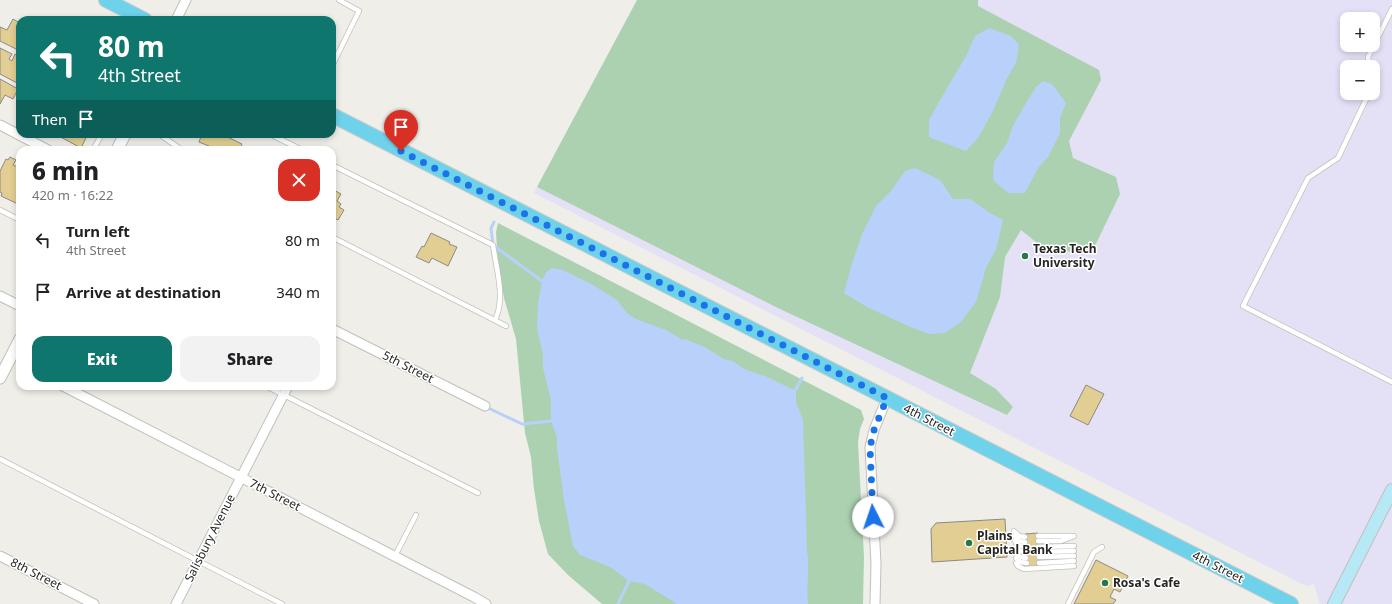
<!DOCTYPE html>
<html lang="en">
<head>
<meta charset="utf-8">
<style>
	body { margin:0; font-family:"Noto Sans",sans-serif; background:#f2f2f2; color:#202124; height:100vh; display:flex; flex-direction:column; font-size:15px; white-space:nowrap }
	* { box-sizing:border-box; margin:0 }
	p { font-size:13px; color:#757577 }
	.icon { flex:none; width:22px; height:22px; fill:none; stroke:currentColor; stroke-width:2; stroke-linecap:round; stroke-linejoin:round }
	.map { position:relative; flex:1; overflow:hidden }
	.drawer { position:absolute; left:16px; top:146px; width:320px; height:244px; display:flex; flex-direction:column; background:#fff; border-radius:12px; box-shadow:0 2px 6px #0003 }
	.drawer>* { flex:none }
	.hud { position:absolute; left:16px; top:16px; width:320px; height:122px; border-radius:12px; box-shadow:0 2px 6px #0003; background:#0f766e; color:#fff; overflow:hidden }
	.fabs { position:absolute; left:1340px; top:12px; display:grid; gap:8px }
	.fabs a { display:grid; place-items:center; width:40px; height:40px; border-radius:8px; background:#fff; box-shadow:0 2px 6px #0003; font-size:20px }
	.pin { position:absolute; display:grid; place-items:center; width:34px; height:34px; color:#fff; margin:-41px -17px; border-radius:50% 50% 50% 0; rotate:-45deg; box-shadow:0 0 4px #0007 }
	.pin .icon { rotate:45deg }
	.me { position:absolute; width:44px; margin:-22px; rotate:356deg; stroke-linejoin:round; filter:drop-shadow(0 0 3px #0008) }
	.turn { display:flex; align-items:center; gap:14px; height:84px; padding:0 16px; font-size:18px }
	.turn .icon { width:52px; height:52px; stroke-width:2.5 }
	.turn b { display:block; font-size:28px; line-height:34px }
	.then { display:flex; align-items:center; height:38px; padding:0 16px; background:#0003; gap:8px; font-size:15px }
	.round { display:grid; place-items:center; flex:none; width:42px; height:42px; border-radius:12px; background:#f2f2f2 }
	.overview { display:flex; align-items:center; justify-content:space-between; height:68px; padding:0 16px }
	h1 { font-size:24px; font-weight:800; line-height:30px }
	.button { display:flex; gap:8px; margin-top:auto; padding:8px 16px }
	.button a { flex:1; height:46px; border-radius:12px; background:#0f766e; color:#fff; font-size:16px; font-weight:800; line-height:46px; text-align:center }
	.button a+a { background:#f2f2f2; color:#202124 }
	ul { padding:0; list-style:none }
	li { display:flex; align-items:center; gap:12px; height:52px; padding:0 16px }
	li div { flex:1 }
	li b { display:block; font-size:15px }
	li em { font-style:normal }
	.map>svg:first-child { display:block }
</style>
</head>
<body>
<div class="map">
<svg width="1392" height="604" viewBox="0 0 1392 604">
	<rect width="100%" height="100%" fill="#efeee9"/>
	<path fill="#e4e1f7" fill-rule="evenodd" d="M 637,0 L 1392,0 L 1392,604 L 1320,604 L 1314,584 L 1308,586 L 1302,584 L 534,193 ZM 1347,19 L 1373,19 L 1373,45 L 1347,45 ZM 1347,67 L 1373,67 L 1373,93 L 1347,93 Z"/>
	<path fill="#abd1b1" d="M 637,0 L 978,0 L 978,6 L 1099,70 L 1101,80 L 1069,141 L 1073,158 L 1116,177 L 1120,194 L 1092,252 L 1047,251 L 1021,230 L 1005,257 L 1000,297 L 970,373 L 996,389 L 1013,407 L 1007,415 L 780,309 L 537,187 Z
		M 498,223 L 861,410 L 864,419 L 860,429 L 858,442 L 864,557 L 863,604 L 602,604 L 568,575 L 548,554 L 539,521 L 534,489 L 531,457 L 525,433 L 516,339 L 504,298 L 498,264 L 496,232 Z"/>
	<path fill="#b9d0fb" d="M 989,28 L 1011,36 L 1019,45 L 1016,63 L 1007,78 L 993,111 L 978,138 L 966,151 L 929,137 L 929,120 L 943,95 L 966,56 L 975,36 Z
		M 1043,81 L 1052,84 L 1066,103 L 1060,118 L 1060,133 L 1048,157 L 1038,168 L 1025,193 L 1008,193 L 993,180 L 994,162 L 1007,143 L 1013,126 L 1027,101 L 1036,87 Z
		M 915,168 L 940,180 L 953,199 L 970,199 L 990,213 L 1003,220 L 996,249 L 986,268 L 976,302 L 960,323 L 944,333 L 929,334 L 906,325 L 867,307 L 844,293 L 852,263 L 863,232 L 876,206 L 891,191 L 905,171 Z
		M 552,268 L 563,270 L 593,285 L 617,300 L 627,313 L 636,319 L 666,330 L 683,340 L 686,339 L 694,343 L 703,346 L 724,359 L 733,361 L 744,369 L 765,376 L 792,389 L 796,389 L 796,402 L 803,420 L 807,551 C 810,569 806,586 808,604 L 677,604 L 645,584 L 629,581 L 610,567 L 580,555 L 573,546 L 564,500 L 557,448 L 557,437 L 551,421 L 551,400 L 543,368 L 543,354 L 537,329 L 538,303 L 542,281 L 546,272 Z"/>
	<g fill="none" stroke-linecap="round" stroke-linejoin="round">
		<path stroke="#b9d0fb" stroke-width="3" d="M 494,222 L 491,228 L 493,245 L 542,281
			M 796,389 L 802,378
			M 486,407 L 522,424 L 551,421
			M 618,604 L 629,581"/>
	</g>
	<path fill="#e2ce92" stroke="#8c8a86" d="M 13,19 L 20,23 L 20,51 L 0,41 L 0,27 L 7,30 Z
		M 0,48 L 12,54 L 9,59 L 12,61 L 15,54 L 20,57 L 19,84 L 0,74 Z
		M 0,79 L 18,89 L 13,99 L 5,95 L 0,104 Z
		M 55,134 L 88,134 L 81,148 Z
		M 202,134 L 221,134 L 242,144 L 239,150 L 207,150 L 209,146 L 199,142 Z
		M 10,157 L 16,160 L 13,165 L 20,168 L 20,205 L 1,196 L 2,193 L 0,192 L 0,171 L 6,159 L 8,160 Z
		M 332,189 L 341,194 L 337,201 L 341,204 L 339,207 L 344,210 L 338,220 L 332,217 Z
		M 431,233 L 450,242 L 449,244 L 457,247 L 448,266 L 432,258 L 429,263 L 416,257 L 422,246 L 424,247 Z
		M 1086,385 L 1104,394 L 1088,425 L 1070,416 Z
		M 1005,519 L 1007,557 L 932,562 L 931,529 L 936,523 Z
		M 1038,533 L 1039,566 L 1027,567 L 1025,534 Z
		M 1096,560 L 1128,576 L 1120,592 L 1114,589 L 1110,597 L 1116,600 L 1113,604 L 1074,604 Z"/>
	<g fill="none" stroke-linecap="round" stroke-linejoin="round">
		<defs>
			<path id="service" d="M 332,66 L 359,11 L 339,0
				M 1369,67 L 1368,57 L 1392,9
				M 1369,93 L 1338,158 L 1308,178 L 1243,306 L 1392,382
				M 159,134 L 182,150
				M 270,134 L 302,150
				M 93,150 L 102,134
				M 332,165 L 493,245 C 496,268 506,298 495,320
				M 0,210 L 20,220
				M 332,237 L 506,326
				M 266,386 L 478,493
				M 0,459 L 282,604
				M 1014,531 L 1019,536 L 1025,537
				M 1015,536 L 1019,541 L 1025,542
				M 1038,536 L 1072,536
				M 1015,541 L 1019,546 L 1026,547
				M 1038,541 L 1061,541 L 1074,536
				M 1015,547 L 1019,551 L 1026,552
				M 1038,547 L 1074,546
				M 1015,552 L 1020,557 L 1026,558
				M 1039,552 L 1074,551
				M 395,556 L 416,515
				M 1039,557 L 1074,556
				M 1016,558 L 1020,562 L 1027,563
				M 1016,563 L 1018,566 L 1024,569 L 1074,566
				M 1039,563 L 1074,561
				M 1068,604 L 1094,552 L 1102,547"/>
			<path id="minor" d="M 176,20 L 186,0
				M 0,125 L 48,150
				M 0,296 L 20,306
				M 332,329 L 485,406
				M 63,386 L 474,597 L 486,604
				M 0,556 L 94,604
				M 176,604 L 288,386
				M 875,604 L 876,564 L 870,447 L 874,430 L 887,398"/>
			<path id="tertiary" d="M 117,150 L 125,134
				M 0,378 L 20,339"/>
			<path id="secondary" d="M 1334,604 L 1392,490"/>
			<path id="primary" d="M 106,0 L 145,20
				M 332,115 L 1291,604"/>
		</defs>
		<use href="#service" stroke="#c1c0bb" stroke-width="6"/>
		<use href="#minor" stroke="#c1c0bb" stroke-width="11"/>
		<use href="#tertiary" stroke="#c1c0bb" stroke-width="13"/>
		<use href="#secondary" stroke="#c1c0bb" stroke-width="14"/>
		<use href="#primary" stroke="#cbcbca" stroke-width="16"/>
		<use href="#service" stroke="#fff" stroke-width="4.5"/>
		<use href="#minor" stroke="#fff" stroke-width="9"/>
		<use href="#tertiary" stroke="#fff" stroke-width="11"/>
		<use href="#secondary" stroke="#b6e8f5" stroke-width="12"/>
		<use href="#primary" stroke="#6ed2eb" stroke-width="14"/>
	</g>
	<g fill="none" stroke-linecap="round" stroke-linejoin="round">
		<path stroke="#1a73e8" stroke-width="7" stroke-dasharray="0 12.6" d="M 401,151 L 887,398 L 874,430 L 870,447 L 873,517"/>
	</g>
	<g fill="#25784a" stroke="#fff" stroke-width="1.5">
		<circle cx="1025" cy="256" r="4"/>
		<circle cx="969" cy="543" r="4"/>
		<circle cx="1105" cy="583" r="4"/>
	</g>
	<g text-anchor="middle" stroke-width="3" stroke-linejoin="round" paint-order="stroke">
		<g font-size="12" font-weight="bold" fill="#262523" stroke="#fff" text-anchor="start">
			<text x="1033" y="253">Texas Tech<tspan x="1033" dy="14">University</tspan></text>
			<text x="977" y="540">Plains<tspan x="977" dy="14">Capital Bank</tspan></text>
			<text x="1113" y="587">Rosa's Cafe</text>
		</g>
		<g font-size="12" fill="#262523" stroke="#fff">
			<text transform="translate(408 367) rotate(27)" y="4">5th Street</text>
			<text transform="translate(929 420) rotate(27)" y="4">4th Street</text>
			<text transform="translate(275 495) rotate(27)" y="4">7th Street</text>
			<text transform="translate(210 538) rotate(-63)" y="4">Salisbury Avenue</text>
			<text transform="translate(1218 567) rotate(27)" y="4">4th Street</text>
			<text transform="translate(36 574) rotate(27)" y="4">8th Street</text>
		</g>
	</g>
</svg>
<div class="fabs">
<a>+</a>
<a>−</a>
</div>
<div class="pin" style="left:401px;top:151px;background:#d93025"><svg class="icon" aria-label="arrive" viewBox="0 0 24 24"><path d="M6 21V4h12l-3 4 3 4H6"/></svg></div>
<svg class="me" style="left:873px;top:517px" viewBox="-20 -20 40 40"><circle r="19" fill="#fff"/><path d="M0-13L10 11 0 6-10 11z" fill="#1a73e8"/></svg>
<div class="hud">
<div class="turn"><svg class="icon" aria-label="left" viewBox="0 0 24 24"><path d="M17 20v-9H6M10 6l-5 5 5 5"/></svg><div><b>80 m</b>4th Street</div></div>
<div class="then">Then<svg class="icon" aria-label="arrive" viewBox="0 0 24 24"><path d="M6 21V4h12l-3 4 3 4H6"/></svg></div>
</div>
<section class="drawer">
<div class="overview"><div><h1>6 min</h1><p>420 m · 16:22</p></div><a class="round" style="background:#d93025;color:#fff"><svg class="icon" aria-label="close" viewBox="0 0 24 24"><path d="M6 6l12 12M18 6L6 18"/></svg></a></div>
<ul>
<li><svg class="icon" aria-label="left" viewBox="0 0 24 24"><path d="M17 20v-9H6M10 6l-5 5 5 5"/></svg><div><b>Turn left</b><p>4th Street</p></div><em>80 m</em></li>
<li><svg class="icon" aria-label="arrive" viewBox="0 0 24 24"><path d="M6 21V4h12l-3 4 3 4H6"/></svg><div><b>Arrive at destination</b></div><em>340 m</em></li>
</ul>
<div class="button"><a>Exit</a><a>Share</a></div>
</section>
</div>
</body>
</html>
